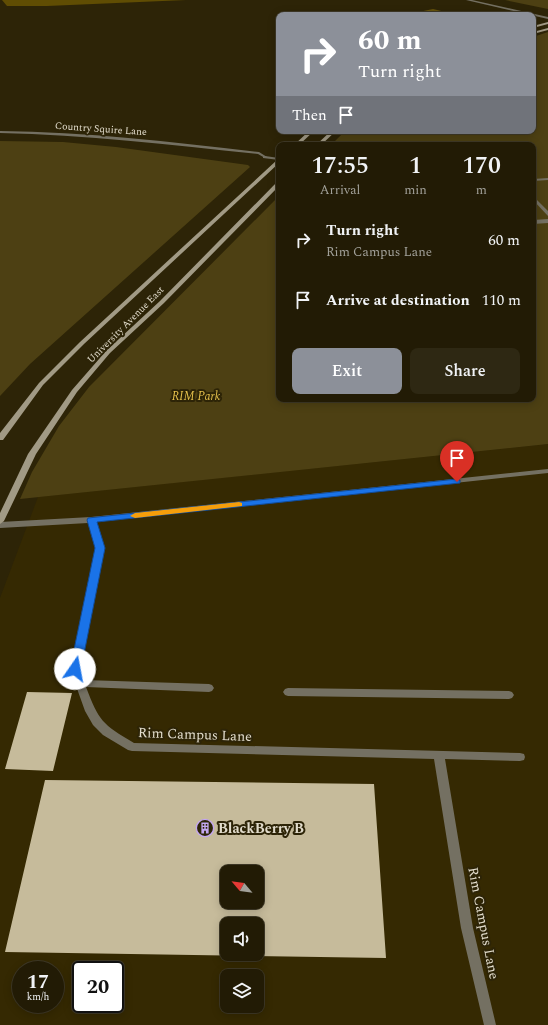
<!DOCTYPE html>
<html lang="en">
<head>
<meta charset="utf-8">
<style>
	body { margin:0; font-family:Spectral,serif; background:#2e2813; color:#f1f3f6; height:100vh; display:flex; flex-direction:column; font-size:15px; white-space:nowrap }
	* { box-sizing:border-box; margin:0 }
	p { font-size:13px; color:#a2a19a }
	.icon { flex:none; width:22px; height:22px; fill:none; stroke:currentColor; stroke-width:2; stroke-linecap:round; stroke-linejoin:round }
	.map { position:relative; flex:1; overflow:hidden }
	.panel { position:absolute; left:276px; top:142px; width:260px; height:260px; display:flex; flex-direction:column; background:#221b05; border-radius:8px; box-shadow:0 2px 10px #0003,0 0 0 1px #3f3927 }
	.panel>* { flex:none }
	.guide { position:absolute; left:276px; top:12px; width:260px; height:122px; border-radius:8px; box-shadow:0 2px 10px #0003,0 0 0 1px #3f3927; background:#8c9099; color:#fff; overflow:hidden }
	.needle { width:26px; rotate:299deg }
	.fabs { position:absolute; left:220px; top:865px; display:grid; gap:8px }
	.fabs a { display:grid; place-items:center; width:44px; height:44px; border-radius:8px; background:#221b05; box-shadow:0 2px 10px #0003,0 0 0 1px #3f3927; font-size:20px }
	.speed { position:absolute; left:12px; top:961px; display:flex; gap:8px; font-size:20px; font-weight:700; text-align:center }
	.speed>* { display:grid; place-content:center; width:52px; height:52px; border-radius:50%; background:#221b05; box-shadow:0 2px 10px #0003,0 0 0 1px #3f3927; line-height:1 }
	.speed small { font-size:10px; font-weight:400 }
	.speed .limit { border:2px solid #111; border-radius:6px; background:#fff; color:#111 }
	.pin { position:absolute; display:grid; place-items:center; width:34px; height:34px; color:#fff; margin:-41px -17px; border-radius:50% 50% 50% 0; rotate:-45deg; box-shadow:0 0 4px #0007 }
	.pin .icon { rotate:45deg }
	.me { position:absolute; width:44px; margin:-22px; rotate:12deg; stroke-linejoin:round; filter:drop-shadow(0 0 3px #0008) }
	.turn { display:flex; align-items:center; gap:14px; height:84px; padding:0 16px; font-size:18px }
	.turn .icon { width:52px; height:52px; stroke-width:2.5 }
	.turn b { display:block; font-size:28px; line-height:34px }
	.then { display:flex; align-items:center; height:38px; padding:0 16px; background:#0003; gap:8px; font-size:15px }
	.eta { display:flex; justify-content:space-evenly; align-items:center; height:68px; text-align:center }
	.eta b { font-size:24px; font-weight:600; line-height:28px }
	.primary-button { display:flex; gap:8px; margin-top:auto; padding:8px 16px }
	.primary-button a { flex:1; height:46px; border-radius:8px; background:#8c9099; color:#fff; font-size:16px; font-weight:600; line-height:46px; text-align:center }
	.primary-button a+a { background:#2e2813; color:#f1f3f6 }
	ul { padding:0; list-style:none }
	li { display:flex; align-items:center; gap:12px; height:60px; padding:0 16px }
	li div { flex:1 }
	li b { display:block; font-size:15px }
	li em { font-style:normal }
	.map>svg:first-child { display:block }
</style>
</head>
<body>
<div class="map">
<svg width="548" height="1025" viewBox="0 0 548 1025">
	<rect width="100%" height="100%" fill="#2d2407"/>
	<path fill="#352902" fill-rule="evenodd" d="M 548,444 L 548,1025 L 0,1025 L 0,598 L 38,497 ZM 227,872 L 257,872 L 257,902 L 227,902 ZM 227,924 L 257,924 L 257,954 L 227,954 ZM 21,970 L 55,970 L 55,1004 L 21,1004 ZM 81,970 L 115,970 L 115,1004 L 81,1004 ZM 227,976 L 257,976 L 257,1006 L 227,1006 Z"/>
	<path fill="#4d4013" d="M 505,0 L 548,0 L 548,9 Z
		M 548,32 L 548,444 L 20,499 L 32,472 L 59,426 L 89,387 L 279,196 L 279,399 L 533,399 L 533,145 L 331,145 L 345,131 L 533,131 L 533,37 Z
		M 0,141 L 63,142 L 116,147 L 248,165 L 250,167 L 30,364 L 0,396 Z"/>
	<path fill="#604d03" d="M 2,0 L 186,0 L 47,6 L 7,6 Z"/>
	<path fill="#65520b" d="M 433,9 L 458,15 L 404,15 Z"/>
	<path fill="#c6bb9b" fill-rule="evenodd" d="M 27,692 L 72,693 L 53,771 L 5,769 Z
		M 45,780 L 374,784 L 386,958 L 5,952 ZM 227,872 L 257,872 L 257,902 L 227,902 ZM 227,924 L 257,924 L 257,954 L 227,954 Z"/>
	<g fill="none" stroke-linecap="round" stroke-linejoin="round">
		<path fill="#747062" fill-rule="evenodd" d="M 548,178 L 548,180 L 533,181 L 533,179 Z
			M 533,196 L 548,211 L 548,216 L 533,200 Z
			M 548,219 L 548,223 L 533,224 L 533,220 Z
			M 548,469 L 548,473 L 96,522 L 104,548 L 80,669 L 84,680 L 209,684 L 212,685 L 214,688 L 212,691 L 209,692 L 86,687 C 99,721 102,724 134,743 L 520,753 L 524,754 L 525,757 L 524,760 L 520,761 L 445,759 L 473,928 L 496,1025 L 484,1025 L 461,928 L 434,759 L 132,751 L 128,750 L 103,735 L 93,725 L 85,711 L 70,669 L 96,548 L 88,523 L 0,528 L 0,522 L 91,517 Z
			M 288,688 L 509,691 L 512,692 L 514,695 L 512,698 L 509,699 L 288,696 L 285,695 L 283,692 L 285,689 Z"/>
		<path fill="#747062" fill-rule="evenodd" d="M 0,131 C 87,132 173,142 259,152 L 267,157 L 265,158 L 258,154 C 172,145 86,135 0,133 Z"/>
		<path fill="#747062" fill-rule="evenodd" d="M 466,0 L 472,0 L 548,17 L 548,19 Z
			M 265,156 L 279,158 L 279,160 L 263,158 L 263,156 Z"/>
		<path fill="#a19a85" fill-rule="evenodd" d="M 548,22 L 548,24 L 533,28 L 533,26 Z
			M 548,28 L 548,30 L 533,34 L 533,32 Z
			M 309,131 L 314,131 L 299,145 L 294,145 Z
			M 331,131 L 336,131 L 321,145 L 316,145 Z
			M 277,160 L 279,160 L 279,163 L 84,344 L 43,385 L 3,440 L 0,440 L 0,433 L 39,383 L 80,342 Z
			M 277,182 L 279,182 L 279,186 L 164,303 L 110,353 L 77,392 L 36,454 L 4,521 L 0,524 L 0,513 L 28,454 L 72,390 L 106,351 L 160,301 Z"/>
	</g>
	<path fill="#1a73e8" stroke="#114b97" d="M 457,479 L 460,480 L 460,483 L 97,522 L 105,548 L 81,669 L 75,673 L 70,669 L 95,548 L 87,520 L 88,518 Z"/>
	<path fill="#f59e0b" d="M 239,502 L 242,503 L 242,506 L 135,518 L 130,516 L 135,513 Z"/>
	<defs>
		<symbol id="building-ring" viewBox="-11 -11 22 22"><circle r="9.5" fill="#2d2407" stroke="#c4a7f1" stroke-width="1.5"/><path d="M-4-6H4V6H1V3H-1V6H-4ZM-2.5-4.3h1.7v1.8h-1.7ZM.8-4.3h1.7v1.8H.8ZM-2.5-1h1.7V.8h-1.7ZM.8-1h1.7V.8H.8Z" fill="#c4a7f1"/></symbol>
	</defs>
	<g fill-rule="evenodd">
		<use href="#building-ring" x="195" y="818" width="20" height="20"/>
	</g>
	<g text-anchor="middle" stroke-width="4" stroke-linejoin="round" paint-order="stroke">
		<g font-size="10" fill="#e2dccc" stroke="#2d2407">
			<text transform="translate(101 128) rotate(4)" y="4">Country Squire Lane</text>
			<text transform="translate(125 324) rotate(-45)" y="4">University Avenue East</text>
		</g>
		<g font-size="12" font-style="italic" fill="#e3bf4b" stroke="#2d2407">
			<text x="196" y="400">RIM Park</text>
		</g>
		<g font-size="14" fill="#e2dccc" stroke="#2d2407">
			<text transform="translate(195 734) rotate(2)" y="5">Rim Campus Lane</text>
			<text transform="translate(484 923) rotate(79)" y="5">Rim Campus Lane</text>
		</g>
		<g font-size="14" font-weight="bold" fill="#e2dccc" stroke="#2d2407" text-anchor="start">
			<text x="218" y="833">BlackBerry B</text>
		</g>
	</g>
</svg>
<div class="fabs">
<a><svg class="needle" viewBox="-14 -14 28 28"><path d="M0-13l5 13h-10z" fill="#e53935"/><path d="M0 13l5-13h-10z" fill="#a2a19a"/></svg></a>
<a><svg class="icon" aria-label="sound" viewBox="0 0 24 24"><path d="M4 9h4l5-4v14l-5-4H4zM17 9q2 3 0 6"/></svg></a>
<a><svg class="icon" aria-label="layers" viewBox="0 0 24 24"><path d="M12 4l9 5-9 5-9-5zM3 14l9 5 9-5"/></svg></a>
</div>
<div class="speed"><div>17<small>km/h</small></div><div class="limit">20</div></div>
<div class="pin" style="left:457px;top:482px;background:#d93025"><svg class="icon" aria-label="arrive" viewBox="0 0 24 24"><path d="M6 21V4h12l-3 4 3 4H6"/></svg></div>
<svg class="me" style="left:75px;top:669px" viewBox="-20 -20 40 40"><circle r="19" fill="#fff"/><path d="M0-13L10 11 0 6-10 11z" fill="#1a73e8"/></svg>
<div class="guide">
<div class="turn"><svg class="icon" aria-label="right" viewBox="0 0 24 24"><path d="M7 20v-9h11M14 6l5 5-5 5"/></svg><div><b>60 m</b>Turn right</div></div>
<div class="then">Then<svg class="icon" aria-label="arrive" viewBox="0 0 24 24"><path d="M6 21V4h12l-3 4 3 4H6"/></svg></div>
</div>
<section class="panel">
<div class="eta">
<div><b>17:55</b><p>Arrival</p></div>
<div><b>1</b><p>min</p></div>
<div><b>170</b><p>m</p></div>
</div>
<ul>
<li><svg class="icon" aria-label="right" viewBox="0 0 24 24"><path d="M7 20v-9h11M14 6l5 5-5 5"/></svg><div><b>Turn right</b><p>Rim Campus Lane</p></div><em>60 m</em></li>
<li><svg class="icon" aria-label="arrive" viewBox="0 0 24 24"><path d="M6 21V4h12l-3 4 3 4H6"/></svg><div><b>Arrive at destination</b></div><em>110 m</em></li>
</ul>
<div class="primary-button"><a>Exit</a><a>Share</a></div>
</section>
</div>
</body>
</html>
